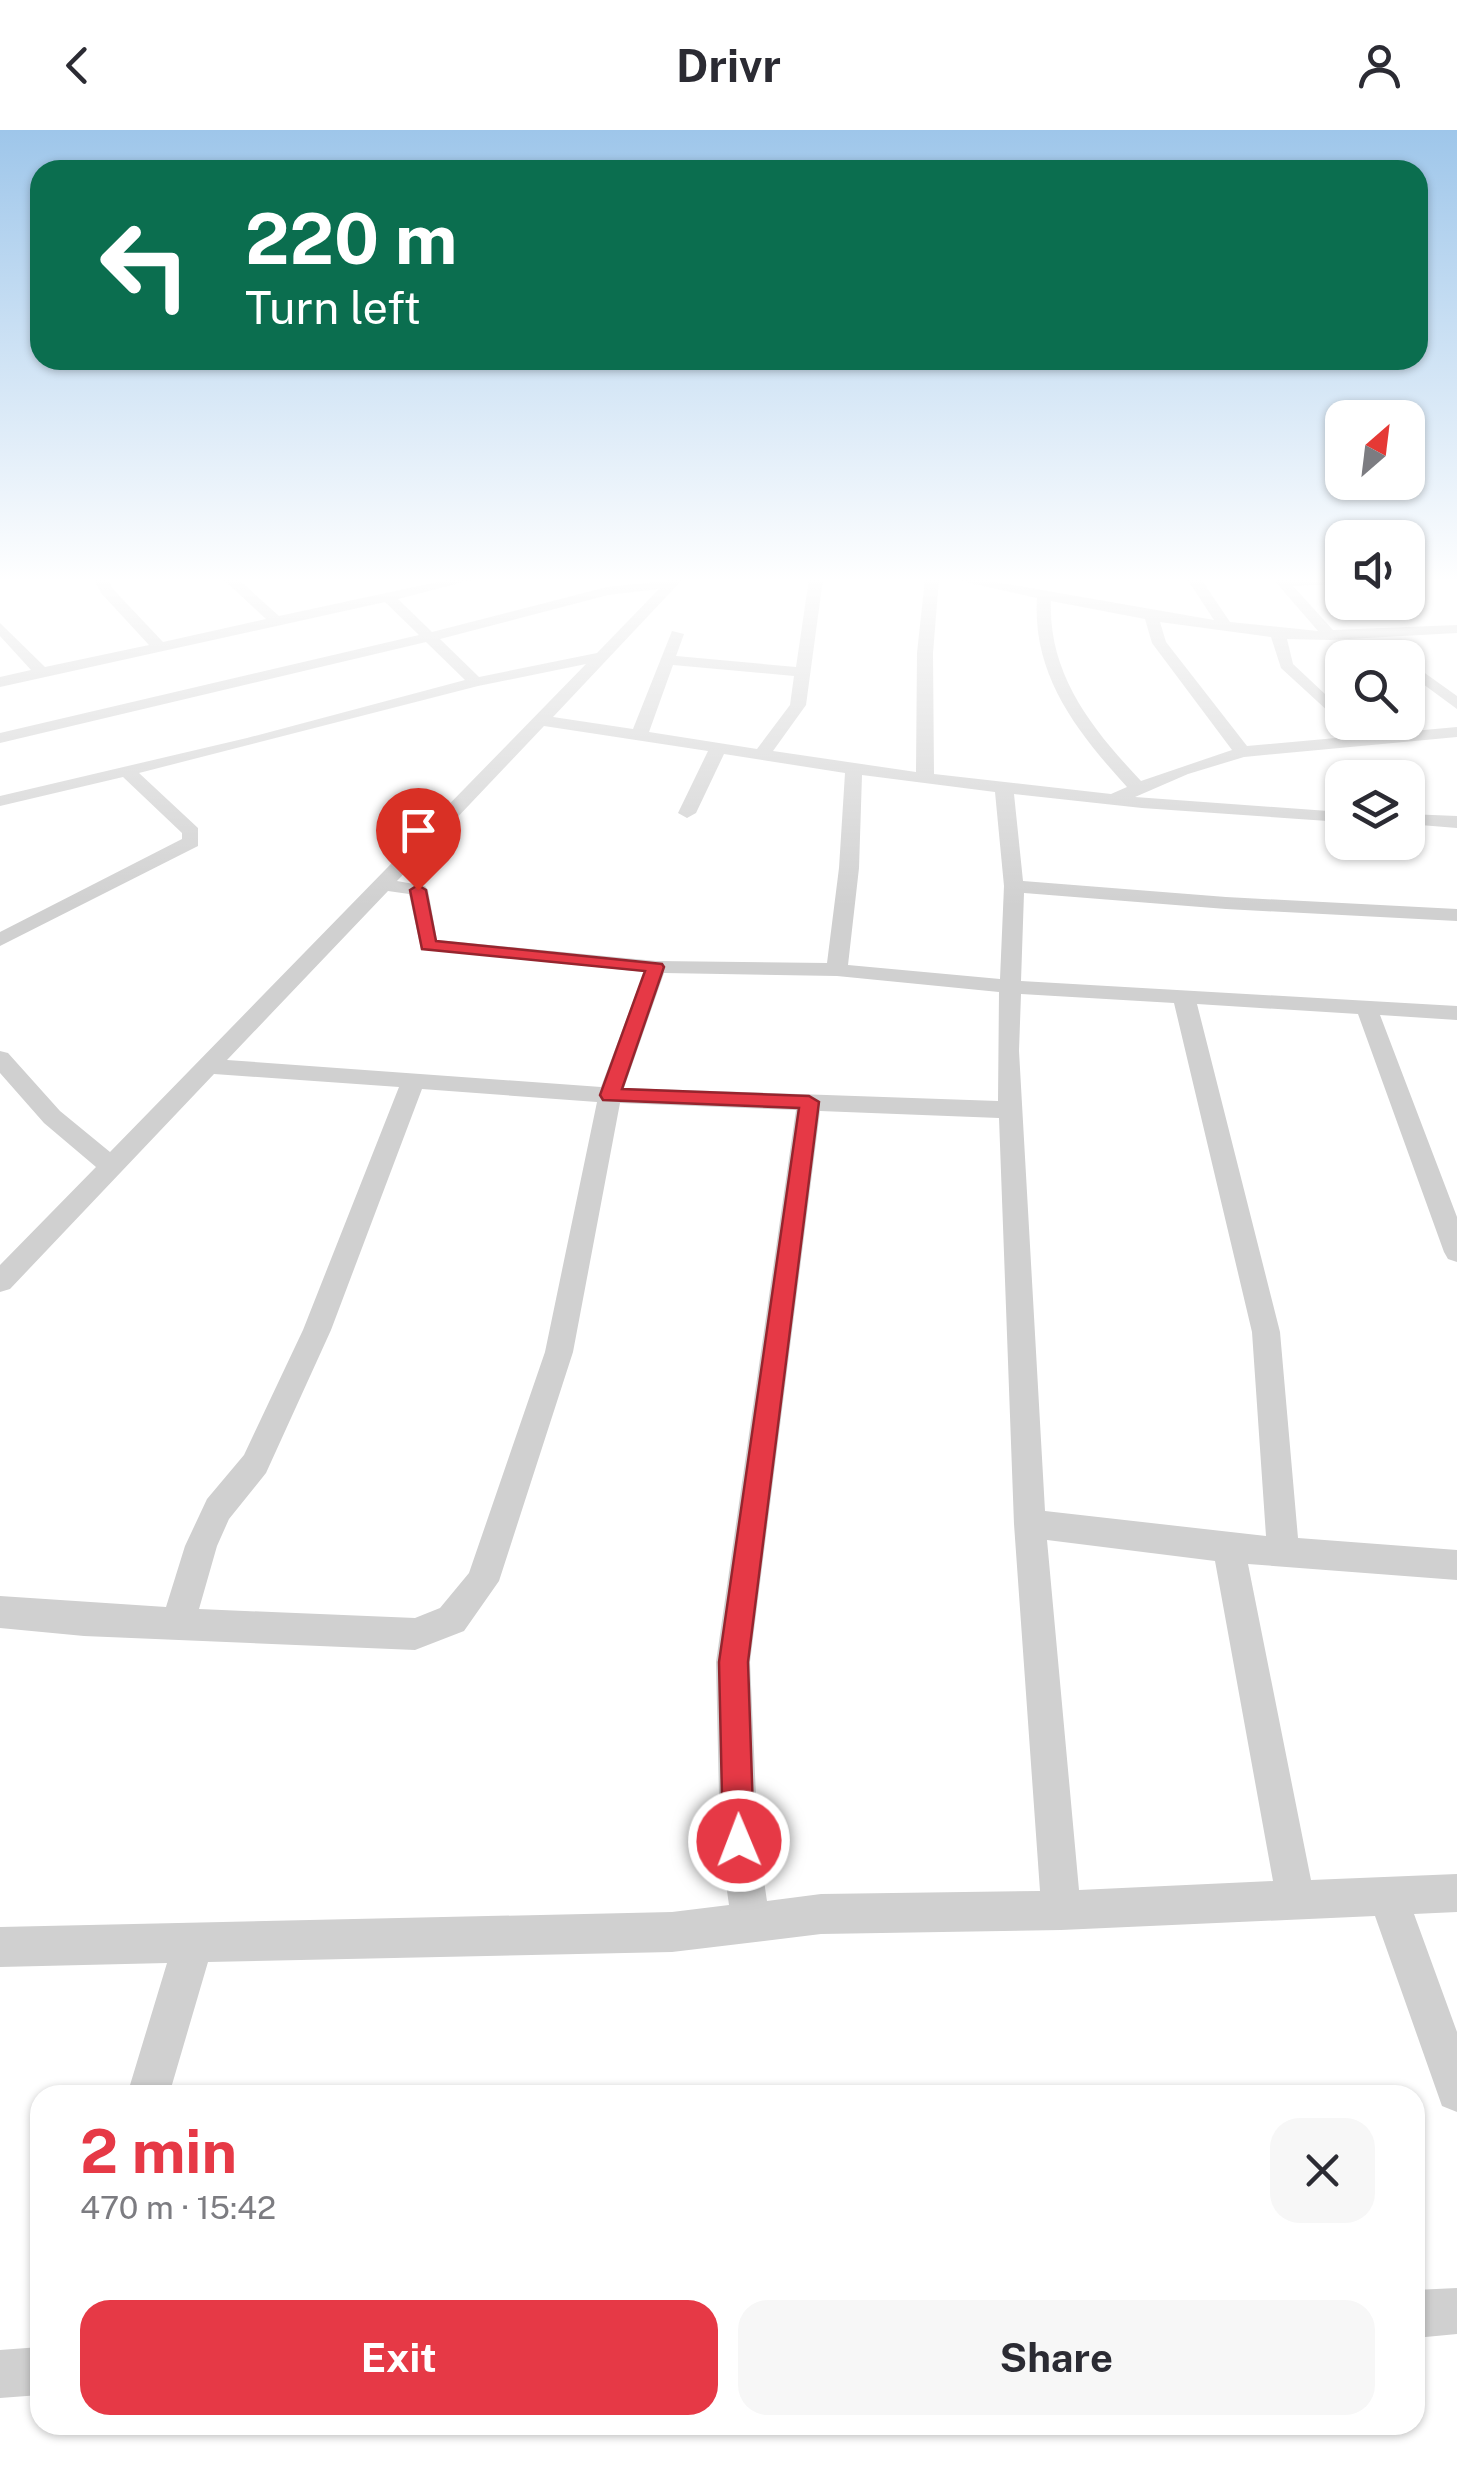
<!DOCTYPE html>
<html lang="en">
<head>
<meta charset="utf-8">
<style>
	body { margin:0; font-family:"Public Sans",sans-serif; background:#f7f7f7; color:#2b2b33; height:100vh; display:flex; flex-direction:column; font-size:38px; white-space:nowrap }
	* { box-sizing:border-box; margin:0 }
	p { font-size:32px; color:#7c7c81 }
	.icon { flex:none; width:55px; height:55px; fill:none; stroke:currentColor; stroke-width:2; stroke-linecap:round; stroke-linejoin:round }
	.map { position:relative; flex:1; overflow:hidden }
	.details { position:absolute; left:30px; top:1955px; width:1395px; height:350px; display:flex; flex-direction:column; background:#fff; border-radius:30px; box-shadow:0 2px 8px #0004 }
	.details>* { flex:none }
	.top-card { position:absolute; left:30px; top:30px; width:1398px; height:210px; border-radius:30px; box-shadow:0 2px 8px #0004; background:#0b6e4f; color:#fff; overflow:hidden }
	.needle { width:65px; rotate:28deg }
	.fabs { position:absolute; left:1325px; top:270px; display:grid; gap:20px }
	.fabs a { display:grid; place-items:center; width:100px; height:100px; border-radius:20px; background:#fff; box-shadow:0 2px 8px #0004; font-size:50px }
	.pin { position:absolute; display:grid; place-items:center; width:85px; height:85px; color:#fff; margin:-102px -42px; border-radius:50% 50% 50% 0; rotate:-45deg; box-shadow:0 0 10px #0007 }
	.pin .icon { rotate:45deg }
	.me { position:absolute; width:110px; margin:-55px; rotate:359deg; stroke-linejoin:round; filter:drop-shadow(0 0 8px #0008) }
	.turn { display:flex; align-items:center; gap:35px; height:210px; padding:0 50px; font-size:45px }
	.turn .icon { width:130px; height:130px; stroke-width:2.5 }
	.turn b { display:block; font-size:70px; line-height:85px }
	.round { display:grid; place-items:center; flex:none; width:105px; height:105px; border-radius:30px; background:#f7f7f7 }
	.summary { display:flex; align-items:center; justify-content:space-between; height:170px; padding:0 50px }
	h1 { font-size:60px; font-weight:700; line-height:75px; color:#e63946 }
	.button { display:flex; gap:20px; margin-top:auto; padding:20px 50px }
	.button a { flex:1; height:115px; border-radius:30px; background:#e63946; color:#fff; font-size:40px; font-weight:700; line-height:115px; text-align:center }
	.button a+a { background:#f7f7f7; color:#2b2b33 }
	header { display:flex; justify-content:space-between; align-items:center; height:130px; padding:0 50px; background:#fff; font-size:45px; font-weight:700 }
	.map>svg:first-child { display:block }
</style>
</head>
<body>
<header><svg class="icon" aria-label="back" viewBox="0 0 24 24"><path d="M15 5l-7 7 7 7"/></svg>Drivr<svg class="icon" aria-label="person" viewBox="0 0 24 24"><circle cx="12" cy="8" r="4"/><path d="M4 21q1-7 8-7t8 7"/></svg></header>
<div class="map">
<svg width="1457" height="2336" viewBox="0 0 1457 2336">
	<rect width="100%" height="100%" fill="#fff"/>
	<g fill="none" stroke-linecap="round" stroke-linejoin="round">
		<path fill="#d0d0d0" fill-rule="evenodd" d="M 94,449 L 108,449 L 112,458 L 163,512 L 266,489 L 223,449 L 238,449 L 279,486 L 451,449 L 475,449 L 398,469 L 432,502 L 607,457 L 683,449 L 553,587 L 633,599 L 672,501 L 684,504 L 676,526 L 796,537 L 809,449 L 823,449 L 806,575 L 773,621 L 916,642 L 917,523 L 925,449 L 939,449 L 933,523 L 934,644 L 1111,664 L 1127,657 C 1078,603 1032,546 1037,468 L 952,449 L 978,449 L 1214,490 L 1187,449 L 1201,449 L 1230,492 L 1318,501 L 1273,449 L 1342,449 L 1342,454 L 1293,456 L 1333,500 L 1457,495 L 1457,503 L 1330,510 L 1287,509 L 1293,534 L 1342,580 L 1342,592 L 1348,592 L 1342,594 L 1281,538 L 1271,507 L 1160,492 L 1166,512 L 1247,616 L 1457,597 L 1457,607 L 1244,627 L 1188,644 L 1135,667 L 1342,682 L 1342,692 L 1142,678 L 1014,664 L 1023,751 L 1226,767 L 1457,779 L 1457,791 L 1226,779 L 1024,763 L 1021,851 L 1457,876 L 1457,890 L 1380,885 L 1457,1087 L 1457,1132 L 1448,1129 L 1444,1122 L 1358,884 L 1197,874 L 1280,1202 L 1298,1408 L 1457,1420 L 1457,1450 L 1248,1434 L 1311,1750 L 1457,1744 L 1457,1782 L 1414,1784 L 1457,1902 L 1457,1982 L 1442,1976 L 1375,1786 L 1061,1800 L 821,1804 L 672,1822 L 208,1832 L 169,1965 L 127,1965 L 167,1833 L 0,1837 L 0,1797 L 672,1782 L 729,1775 L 720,1711 L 716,1532 L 796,980 L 620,973 L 573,1222 L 499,1451 L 464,1501 L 415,1520 L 84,1506 L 0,1498 L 0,1466 L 166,1477 L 185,1416 L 207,1369 L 244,1325 L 303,1200 L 399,957 L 214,944 L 10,1159 L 0,1162 L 0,1135 L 96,1037 L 44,993 L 0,943 L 0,921 L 8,923 L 60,981 L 110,1022 L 586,534 L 478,556 L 139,643 L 198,698 L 198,716 L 0,816 L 0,802 L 182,709 L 182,703 L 123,647 L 0,676 L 0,666 L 247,608 L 465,550 L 426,512 L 0,613 L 0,603 L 419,505 L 385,472 L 0,557 L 0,547 L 31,540 L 0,506 L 0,493 L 45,537 L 149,515 L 101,463 ZM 659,459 L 597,523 L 479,547 L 440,509 L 608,465 ZM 1051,471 L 1145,489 L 1152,513 L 1232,620 L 1141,651 C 1093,600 1048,545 1051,471 ZM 673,535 L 794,546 L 790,575 L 757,619 L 649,602 ZM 544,596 L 708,621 L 678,683 L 687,688 L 696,683 L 724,624 L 845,643 L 839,738 L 827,833 L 656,831 L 437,810 L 428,760 L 425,756 L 397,751 ZM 862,645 L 995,662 L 1004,756 L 1000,849 L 848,835 L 859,738 ZM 388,761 L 409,764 L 421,819 L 644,842 L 601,957 L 227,930 ZM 664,843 L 837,846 L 999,862 L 998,971 L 624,958 ZM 1021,864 L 1174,873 L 1252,1202 L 1266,1406 L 1045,1381 L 1019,921 ZM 422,959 L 597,972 L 545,1222 L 469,1443 L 440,1478 L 415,1488 L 199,1479 L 217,1416 L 229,1389 L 266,1343 L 331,1200 ZM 820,981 L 999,988 L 1014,1394 L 1040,1761 L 821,1764 L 767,1771 L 758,1711 L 750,1532 ZM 1047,1410 L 1215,1431 L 1273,1751 L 1079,1760 Z
			M 1408,531 L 1457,566 L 1457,579 L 1408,543 Z
			M 1408,684 L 1457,686 L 1457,698 L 1408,694 Z
			M 1457,2158 L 1457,2204 L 1415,2208 L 1415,2160 Z
			M 40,2217 L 40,2265 L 0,2268 L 0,2220 Z"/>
	</g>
	<linearGradient id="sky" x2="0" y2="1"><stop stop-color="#9ec6ea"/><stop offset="0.58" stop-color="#fff"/><stop offset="1" stop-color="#fff" stop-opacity="0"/></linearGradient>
	<rect width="1457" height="776" fill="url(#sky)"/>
	<path fill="#e63946" stroke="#96252e" stroke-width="2.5" d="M 418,755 L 426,760 L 436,811 L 662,834 L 664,837 L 622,959 L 809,966 L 819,972 L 748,1532 L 754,1711 L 750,1722 L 739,1726 L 728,1722 L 723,1711 L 719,1532 L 799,978 L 603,970 L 600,965 L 645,841 L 422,819 L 410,760 Z"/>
</svg>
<div class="fabs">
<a><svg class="needle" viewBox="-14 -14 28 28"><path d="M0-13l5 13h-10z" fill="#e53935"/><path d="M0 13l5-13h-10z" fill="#7c7c81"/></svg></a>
<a><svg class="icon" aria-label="sound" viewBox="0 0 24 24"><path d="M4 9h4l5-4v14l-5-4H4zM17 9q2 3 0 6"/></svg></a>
<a><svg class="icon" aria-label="search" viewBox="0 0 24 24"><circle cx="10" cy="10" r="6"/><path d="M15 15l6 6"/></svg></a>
<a><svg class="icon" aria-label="layers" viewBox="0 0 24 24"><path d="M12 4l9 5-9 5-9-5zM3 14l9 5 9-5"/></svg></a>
</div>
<div class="pin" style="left:418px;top:760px;background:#d93025"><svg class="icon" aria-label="arrive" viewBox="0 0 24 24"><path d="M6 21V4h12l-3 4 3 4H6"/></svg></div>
<svg class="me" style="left:739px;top:1711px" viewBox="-20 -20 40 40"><circle r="17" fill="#e63946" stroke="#fff" stroke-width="3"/><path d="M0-11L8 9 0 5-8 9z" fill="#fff"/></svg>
<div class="top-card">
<div class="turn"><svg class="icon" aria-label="left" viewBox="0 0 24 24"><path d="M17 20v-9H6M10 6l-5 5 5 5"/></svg><div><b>220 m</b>Turn left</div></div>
</div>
<section class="details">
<div class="summary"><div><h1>2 min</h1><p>470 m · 15:42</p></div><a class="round"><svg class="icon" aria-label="close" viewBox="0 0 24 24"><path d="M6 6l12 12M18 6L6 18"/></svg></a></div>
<div class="button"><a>Exit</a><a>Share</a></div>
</section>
</div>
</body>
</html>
